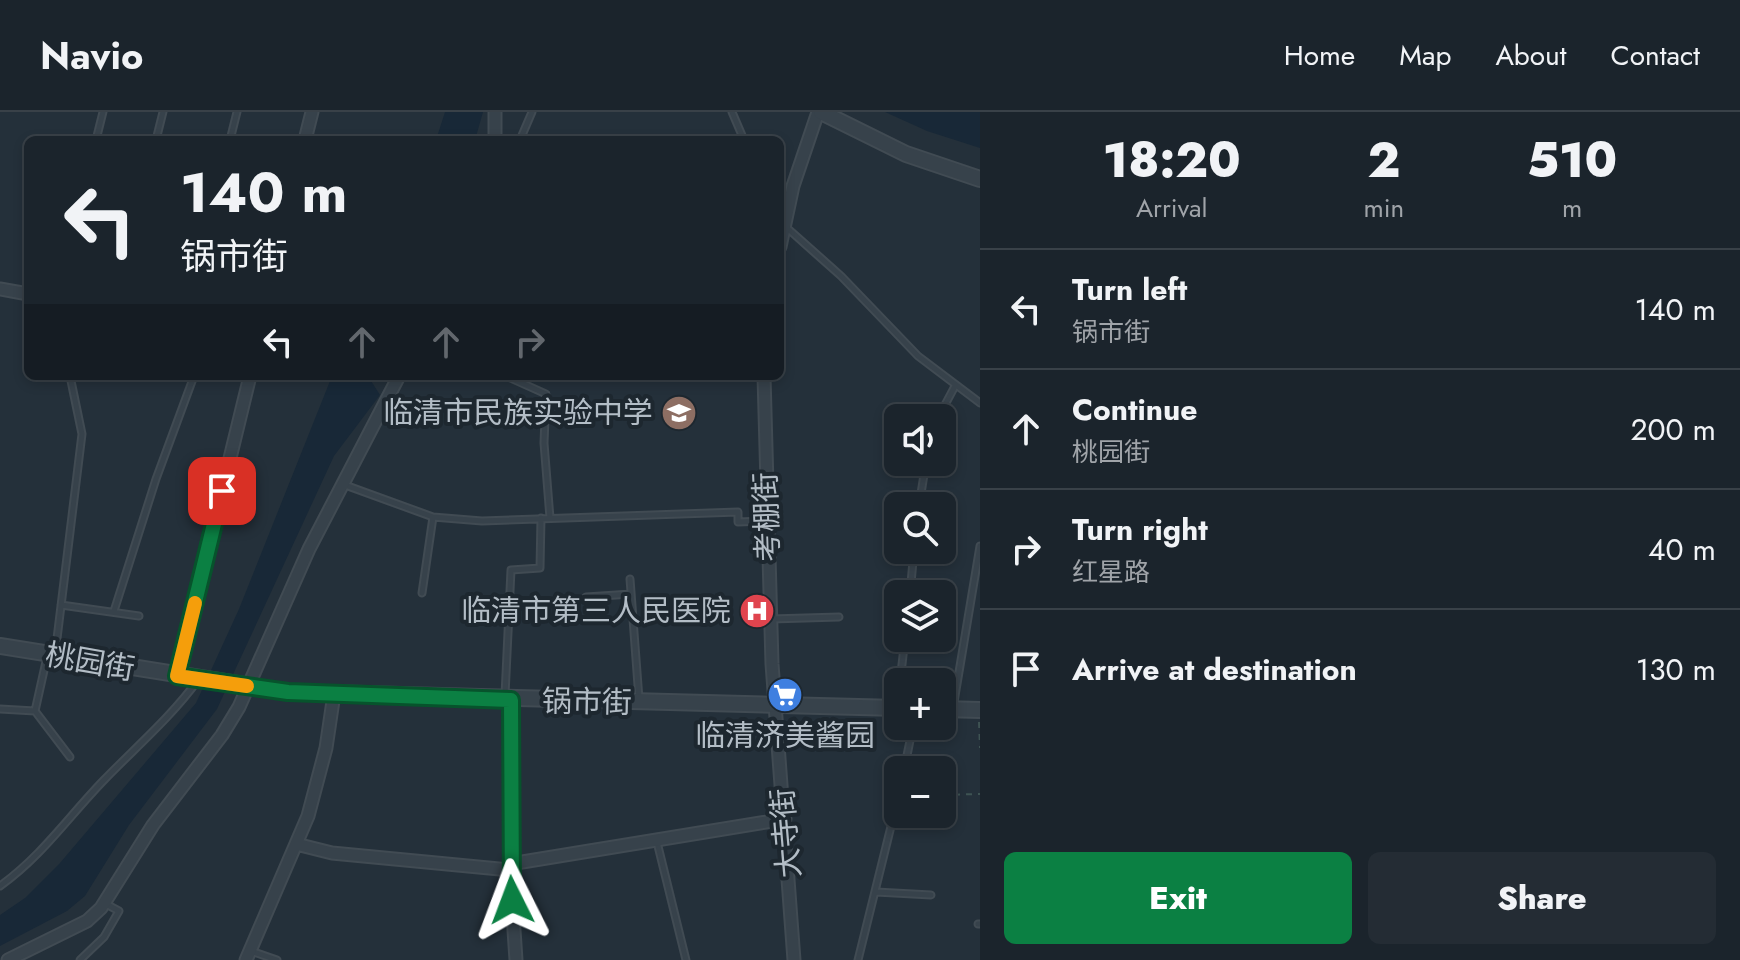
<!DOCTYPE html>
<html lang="en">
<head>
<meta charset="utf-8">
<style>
	body { margin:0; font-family:Jost,"Noto Sans SC",sans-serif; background:#242c34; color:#f1f3f6; height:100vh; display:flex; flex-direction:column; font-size:30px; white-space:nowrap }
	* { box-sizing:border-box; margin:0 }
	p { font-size:26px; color:#a0a4a9 }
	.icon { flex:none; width:44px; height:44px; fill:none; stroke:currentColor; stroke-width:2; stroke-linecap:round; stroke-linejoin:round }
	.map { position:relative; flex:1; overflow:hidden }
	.side { display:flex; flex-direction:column; background:#1b242c; width:760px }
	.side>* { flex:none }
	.hud { position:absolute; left:24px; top:24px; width:760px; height:244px; border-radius:12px; box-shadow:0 4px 12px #0003,0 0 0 2px #394148; background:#1b242c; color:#f1f3f6; overflow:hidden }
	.buttons { position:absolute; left:884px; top:292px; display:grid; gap:16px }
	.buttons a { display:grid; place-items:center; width:72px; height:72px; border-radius:12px; background:#1b242c; box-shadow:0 4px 12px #0003,0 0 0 2px #394148; font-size:40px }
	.pin { position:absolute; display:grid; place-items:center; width:68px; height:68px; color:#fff; margin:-34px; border-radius:16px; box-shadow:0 4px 12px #0006 }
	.me { position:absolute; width:88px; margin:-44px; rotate:357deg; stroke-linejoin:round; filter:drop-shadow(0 0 6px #0008) }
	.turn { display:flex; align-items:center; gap:28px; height:168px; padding:0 24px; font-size:36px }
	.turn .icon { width:104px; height:104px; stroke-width:2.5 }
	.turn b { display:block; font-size:56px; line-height:68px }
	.lanes { display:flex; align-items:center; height:76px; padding:0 24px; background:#0003; justify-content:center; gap:40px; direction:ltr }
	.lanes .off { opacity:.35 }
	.eta { display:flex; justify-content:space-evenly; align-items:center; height:136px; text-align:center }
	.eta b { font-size:48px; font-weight:800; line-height:56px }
	.action { display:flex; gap:16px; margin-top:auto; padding:16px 24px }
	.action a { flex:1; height:92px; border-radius:12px; background:#0b8043; color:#fff; font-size:32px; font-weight:800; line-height:92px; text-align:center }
	.action a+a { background:#242c34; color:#f1f3f6 }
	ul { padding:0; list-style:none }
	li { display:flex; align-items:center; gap:24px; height:120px; padding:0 24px; border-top:2px solid #394148 }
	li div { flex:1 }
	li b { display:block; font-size:30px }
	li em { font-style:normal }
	header { display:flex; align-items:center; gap:48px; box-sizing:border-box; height:112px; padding:0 40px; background:#1b242c; border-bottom:2px solid #394148 }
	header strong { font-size:38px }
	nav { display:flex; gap:44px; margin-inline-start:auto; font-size:28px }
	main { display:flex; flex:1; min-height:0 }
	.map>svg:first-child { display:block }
</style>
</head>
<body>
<header>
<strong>Navio</strong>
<nav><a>Home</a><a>Map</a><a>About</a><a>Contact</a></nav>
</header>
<main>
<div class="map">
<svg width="980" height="848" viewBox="0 0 980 848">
	<rect width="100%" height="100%" fill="#24303a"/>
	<path fill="#182837" d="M 445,0 L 483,0 L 475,28 L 436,28 Z
		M 885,0 L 980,0 L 980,36 L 927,19 Z
		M 332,264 L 368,264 L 380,283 L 334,344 L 217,597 L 129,713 L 85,784 L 67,799 L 0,834 L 0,803 L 25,786 L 60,751 L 196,591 L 239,497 Z"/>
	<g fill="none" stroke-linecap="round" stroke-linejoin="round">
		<defs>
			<path id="service" d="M 732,0 L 744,28
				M 96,28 L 103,0
				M 156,28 L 163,0
				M 230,28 L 237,0
				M 520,28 L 532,0
				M 786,115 L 841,164 L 918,244 L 980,291
				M 506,264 L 546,282 L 544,331 L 550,406
				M 938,306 L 955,274
				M 345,373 L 433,405 L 482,409 L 738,400 L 738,410 L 767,409
				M 919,394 L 926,350
				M 630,467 L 639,587
				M 422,481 L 433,405
				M 910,482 L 914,438
				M 586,485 L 631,482
				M 61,493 L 139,504
				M 114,499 L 156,367 L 194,264
				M 771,507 L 839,505
				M 55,543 L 82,322 L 70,264
				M 900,570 L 905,526
				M 505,583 L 511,458 L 540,456 L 541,406
				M 953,596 L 980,434
				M 0,597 L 35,599 L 70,645
				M 35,599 L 47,545
				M 904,658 L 913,614
				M 657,730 L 686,848
				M 0,774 C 42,744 69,704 104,668 C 136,635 171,605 198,568
				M 876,780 L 931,783
				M 978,812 L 980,812
				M 251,839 L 277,848
				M 80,848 L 104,825 L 119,799 L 106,792
				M 858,848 L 898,686"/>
			<path id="minor" d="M 495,0 L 495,28
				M 305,28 L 312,0
				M 780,135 L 793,74 L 818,0
				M 0,177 L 28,182
				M 764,264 L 772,552 L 794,848
				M 177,564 L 250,264
				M 511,588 L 510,758 L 516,848
				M 296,732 L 332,741 L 510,758
				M 510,752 L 785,707
				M 8,848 L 87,809 L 101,796 L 153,713 L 222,623 L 239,595 L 309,437 L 399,264
				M 246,848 L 308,704 L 326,636 L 334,582"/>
			<path id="tertiary" d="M 821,0 L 906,42 L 980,67
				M 0,534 L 288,580 L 898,596
				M 942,597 L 980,598"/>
		</defs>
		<use href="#service" stroke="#414b53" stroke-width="9"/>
		<use href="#minor" stroke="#414b53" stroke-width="15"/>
		<use href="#tertiary" stroke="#414b53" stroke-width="18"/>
		<path stroke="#3e5353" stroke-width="2" stroke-dasharray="6 6" stroke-linecap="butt" d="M 979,610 L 980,636
			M 942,683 L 980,682"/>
		<use href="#service" stroke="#37424b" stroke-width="5"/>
		<use href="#minor" stroke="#37424b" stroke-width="11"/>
		<use href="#tertiary" stroke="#37424b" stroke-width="14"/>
	</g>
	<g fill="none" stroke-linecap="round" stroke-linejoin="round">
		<defs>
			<path id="route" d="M 222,379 L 177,564 L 288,580 L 511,588 L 512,788"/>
		</defs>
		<use href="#route" stroke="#07532c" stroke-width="20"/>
		<use href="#route" stroke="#0b8043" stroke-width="14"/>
		<path stroke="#f59e0b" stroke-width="14" d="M 195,491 L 177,564 L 247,574"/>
	</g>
	<defs>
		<symbol id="school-disc" viewBox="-11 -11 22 22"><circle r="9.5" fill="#8d6e63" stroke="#1d272f"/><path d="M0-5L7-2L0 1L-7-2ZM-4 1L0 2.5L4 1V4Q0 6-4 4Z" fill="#fff"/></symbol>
		<symbol id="hospital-disc" viewBox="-11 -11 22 22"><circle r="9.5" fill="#e0444e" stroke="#1d272f"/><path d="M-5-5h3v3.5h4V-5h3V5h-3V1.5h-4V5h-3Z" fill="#fff"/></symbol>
		<symbol id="supermarket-disc" viewBox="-11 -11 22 22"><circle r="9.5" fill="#3f7fe0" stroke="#1d272f"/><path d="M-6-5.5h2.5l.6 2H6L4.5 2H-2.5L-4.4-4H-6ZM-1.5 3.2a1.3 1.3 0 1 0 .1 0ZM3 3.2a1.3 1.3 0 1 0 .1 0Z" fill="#fff"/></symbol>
	</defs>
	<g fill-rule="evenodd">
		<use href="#school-disc" x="659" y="281" width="40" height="40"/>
		<use href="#hospital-disc" x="737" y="479" width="40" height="40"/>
		<use href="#supermarket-disc" x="765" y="563" width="40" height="40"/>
	</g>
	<g text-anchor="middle" stroke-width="8" stroke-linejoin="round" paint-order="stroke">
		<g font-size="30" fill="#b3bdc6" stroke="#1d272f" text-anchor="end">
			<text x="653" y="311">临清市民族实验中学</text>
			<text x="731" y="509">临清市第三人民医院</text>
			<text x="785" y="634" text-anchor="middle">临清济美酱园</text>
		</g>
		<g font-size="30" fill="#b3bdc6" stroke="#1d272f">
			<text transform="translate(767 405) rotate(-92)" y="10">考棚街</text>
			<text transform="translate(90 550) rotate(10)" y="10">桃园街</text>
			<text transform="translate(587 590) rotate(1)" y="10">锅市街</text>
			<text transform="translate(786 721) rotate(-95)" y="10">大寺街</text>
		</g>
	</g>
</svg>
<div class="buttons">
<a><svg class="icon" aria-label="sound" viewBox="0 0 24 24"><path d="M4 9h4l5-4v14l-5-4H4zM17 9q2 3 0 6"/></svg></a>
<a><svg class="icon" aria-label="search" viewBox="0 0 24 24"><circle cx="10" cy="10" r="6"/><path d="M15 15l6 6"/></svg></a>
<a><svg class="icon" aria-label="layers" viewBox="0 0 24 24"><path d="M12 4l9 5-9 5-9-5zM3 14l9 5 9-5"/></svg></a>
<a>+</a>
<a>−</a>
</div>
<div class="pin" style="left:222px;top:379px;background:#d93025"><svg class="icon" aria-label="arrive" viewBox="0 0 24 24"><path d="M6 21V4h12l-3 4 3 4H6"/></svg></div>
<svg class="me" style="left:512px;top:788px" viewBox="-20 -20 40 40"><path d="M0-17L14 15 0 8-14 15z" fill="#0b8043" stroke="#fff" stroke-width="4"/></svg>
<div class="hud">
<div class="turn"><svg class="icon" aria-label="left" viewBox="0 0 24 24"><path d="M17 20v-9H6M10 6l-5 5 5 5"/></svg><div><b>140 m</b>锅市街</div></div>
<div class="lanes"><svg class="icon" aria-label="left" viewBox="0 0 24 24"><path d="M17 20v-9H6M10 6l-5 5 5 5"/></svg><svg class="icon off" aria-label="ahead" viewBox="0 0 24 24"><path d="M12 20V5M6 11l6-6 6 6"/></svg><svg class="icon off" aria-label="ahead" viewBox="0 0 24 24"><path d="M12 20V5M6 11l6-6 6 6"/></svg><svg class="icon off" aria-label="right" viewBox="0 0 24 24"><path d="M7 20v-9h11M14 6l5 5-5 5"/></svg></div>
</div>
</div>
<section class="side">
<div class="eta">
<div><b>18:20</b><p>Arrival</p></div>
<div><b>2</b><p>min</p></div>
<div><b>510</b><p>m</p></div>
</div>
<ul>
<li><svg class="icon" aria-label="left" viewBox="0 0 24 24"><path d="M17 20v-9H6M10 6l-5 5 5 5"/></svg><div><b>Turn left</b><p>锅市街</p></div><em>140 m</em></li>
<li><svg class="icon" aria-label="ahead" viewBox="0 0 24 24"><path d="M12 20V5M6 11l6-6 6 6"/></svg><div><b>Continue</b><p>桃园街</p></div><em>200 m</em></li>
<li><svg class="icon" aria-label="right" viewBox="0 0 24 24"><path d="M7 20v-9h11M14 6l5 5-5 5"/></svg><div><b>Turn right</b><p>红星路</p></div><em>40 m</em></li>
<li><svg class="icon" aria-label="arrive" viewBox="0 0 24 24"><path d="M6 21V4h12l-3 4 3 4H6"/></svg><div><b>Arrive at destination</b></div><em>130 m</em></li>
</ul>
<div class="action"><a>Exit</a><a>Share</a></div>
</section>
</main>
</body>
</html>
